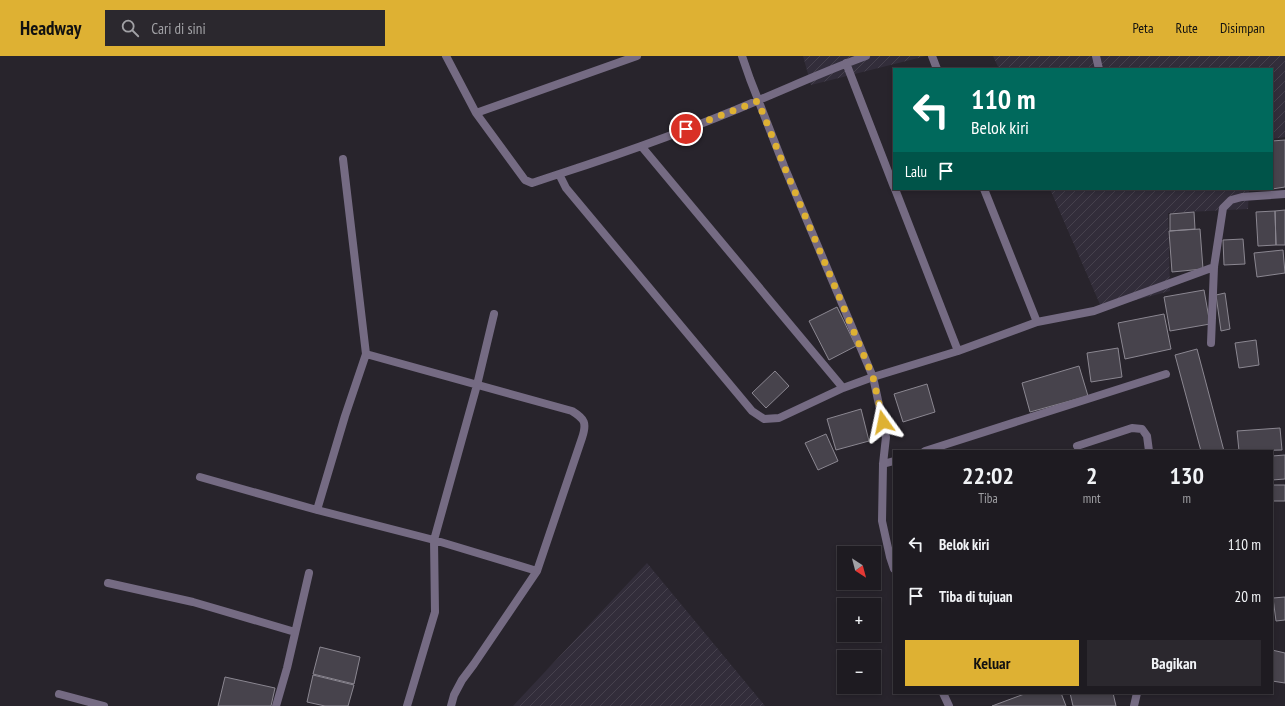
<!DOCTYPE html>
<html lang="id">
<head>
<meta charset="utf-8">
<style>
	body { margin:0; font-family:"PT Sans Narrow",sans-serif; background:#2b282e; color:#f1f3f6; height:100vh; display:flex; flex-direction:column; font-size:15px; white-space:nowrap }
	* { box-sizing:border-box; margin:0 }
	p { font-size:13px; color:#a1a1a5 }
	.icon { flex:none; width:22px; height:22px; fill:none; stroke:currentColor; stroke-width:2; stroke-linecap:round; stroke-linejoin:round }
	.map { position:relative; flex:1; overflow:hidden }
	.details { position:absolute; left:893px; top:394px; width:380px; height:244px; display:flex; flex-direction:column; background:#1e1b21; border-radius:0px; box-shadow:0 2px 6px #0003,0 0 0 1px #3c393f }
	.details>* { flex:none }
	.banner { position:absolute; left:893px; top:12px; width:380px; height:122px; border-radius:0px; box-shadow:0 2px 6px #0003,0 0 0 1px #3c393f; background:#00695c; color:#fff; overflow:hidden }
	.needle { width:26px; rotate:144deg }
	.fabs { position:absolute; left:837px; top:490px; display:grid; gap:8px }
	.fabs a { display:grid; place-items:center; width:44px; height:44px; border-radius:0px; background:#1e1b21; box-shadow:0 2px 6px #0003,0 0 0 1px #3c393f; font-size:20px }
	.pin { position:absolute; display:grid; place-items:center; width:34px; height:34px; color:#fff; margin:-17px; border:2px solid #fff; border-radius:50%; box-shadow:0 1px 4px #0007 }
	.me { position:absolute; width:44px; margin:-22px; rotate:348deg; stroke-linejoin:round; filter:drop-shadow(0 0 3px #0008) }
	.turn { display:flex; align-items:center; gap:14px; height:84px; padding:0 12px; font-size:18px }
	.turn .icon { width:52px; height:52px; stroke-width:2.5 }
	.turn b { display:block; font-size:28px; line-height:34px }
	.then { display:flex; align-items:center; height:38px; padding:0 12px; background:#0003; gap:8px; font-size:15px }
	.eta { display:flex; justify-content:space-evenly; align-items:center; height:68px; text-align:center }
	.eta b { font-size:24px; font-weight:800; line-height:28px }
	.button { display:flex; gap:8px; margin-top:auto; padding:8px 12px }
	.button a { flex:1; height:46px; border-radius:0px; background:#deb133; color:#111; font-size:16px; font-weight:800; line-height:46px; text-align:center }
	.button a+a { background:#2b282e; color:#f1f3f6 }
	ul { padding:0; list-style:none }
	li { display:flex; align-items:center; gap:12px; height:52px; padding:0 12px }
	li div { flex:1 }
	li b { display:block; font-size:15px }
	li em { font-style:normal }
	header { display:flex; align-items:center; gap:24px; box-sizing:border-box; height:56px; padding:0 20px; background:#deb133; color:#111 }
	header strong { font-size:19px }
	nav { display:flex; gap:22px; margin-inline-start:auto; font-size:14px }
	.search { width:280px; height:36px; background:#2b282e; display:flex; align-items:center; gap:10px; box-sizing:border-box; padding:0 14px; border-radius:0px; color:#a1a1a5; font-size:15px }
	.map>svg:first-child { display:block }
</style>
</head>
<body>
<header>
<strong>Headway</strong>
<div class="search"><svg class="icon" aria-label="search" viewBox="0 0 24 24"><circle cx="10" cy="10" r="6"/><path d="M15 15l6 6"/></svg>Cari di sini</div>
<nav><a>Peta</a><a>Rute</a><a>Disimpan</a></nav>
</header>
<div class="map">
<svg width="1285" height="650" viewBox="0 0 1285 650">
	<defs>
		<pattern id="industrial-furrows" width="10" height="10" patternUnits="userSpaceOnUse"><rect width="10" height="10" fill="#322d3a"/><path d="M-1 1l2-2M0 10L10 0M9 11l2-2" fill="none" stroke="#46414d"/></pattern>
	</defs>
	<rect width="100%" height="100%" fill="#28242c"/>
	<path fill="url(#industrial-furrows)" d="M 803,0 L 926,0 L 811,29 Z
		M 993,0 L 1285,0 L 1285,81 L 1272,83 L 1272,13 L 999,13 Z
		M 1050,133 L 1249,133 L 1248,153 L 1168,157 L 1170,235 L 1102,253 Z
		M 647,507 L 765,650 L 513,650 Z"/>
	<path fill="#47434c" stroke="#8b8791" d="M 1285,84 L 1285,131 L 1272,133 L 1272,85 Z
		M 1285,154 L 1285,189 L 1276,189 L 1275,155 Z
		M 1275,155 L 1276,189 L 1258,190 L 1256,156 Z
		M 1194,156 L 1195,173 L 1170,175 L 1170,158 Z
		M 1200,173 L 1203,213 L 1172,216 L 1169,175 Z
		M 1243,183 L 1245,208 L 1224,209 L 1223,184 Z
		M 1283,194 L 1285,217 L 1257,221 L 1254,197 Z
		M 1204,234 L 1210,268 L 1170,275 L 1164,241 Z
		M 1225,237 L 1230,273 L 1221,275 L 1216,239 Z
		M 837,251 L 856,290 L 829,304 L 809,265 Z
		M 1164,258 L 1171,293 L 1125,303 L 1118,267 Z
		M 1256,284 L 1259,309 L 1239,312 L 1235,287 Z
		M 1118,292 L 1122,321 L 1091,326 L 1087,297 Z
		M 1197,293 L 1224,395 L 1201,395 L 1175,299 Z
		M 1079,310 L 1088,340 L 1030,356 L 1022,327 Z
		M 775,315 L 789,330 L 766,352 L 752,337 Z
		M 927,328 L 935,356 L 903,366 L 894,338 Z
		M 861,353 L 869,385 L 836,394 L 827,363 Z
		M 1280,372 L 1282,394 L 1239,395 L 1237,375 Z
		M 826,378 L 838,405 L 818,414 L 805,387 Z
		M 1285,399 L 1285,423 L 1272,424 L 1272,400 Z
		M 1272,429 L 1285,429 L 1285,445 L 1272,445 Z
		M 1285,541 L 1285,564 L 1276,565 L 1273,542 Z
		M 320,591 L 360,601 L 354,628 L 313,618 Z
		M 1272,594 L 1285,597 L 1285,627 L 1272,625 Z
		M 313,619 L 354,629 L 348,650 L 325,650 L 307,646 Z
		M 225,621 L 275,632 L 271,650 L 218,650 Z
		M 1027,637 L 1061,637 L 1066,650 L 992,650 Z
		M 1070,637 L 1113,637 L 1116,650 L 1073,650 Z"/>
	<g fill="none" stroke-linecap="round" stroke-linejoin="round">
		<path stroke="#756b83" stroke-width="8" d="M 1096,0 L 1099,13"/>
		<path stroke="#756b83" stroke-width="8" d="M 446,0 L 476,57 L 525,124 L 532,127 L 559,118 L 566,132 L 576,144 L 752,355 L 764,363 L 779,362 L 843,332 L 873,321 L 958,295 L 1037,266 L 1094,255 L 1214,211
			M 742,0 L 750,23 L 784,110 L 873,321 L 886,381 L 883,408 L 882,465 L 890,501 L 894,513
			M 932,0 L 937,13
			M 846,7 L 894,131
			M 476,57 L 637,0
			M 642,91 L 843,332
			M 343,103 L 366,298 L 572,355 C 585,363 587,367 582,382 L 537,515 L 474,608 L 462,624 L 454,639 L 451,650
			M 559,118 C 627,96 694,72 759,44 C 795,29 830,13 866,0
			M 895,133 L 958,295
			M 984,133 L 1037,266
			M 1211,287 L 1214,211 L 1223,152 L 1231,144 L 1242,141 L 1285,138
			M 366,298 L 345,360 L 317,454 L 434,484 L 537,515
			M 1077,390 L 1132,372 L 1142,373 L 1147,380 L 1149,395
			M 925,395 L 1166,318
			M 883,408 L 894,405
			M 200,421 L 317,454
			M 108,527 L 193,546 L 295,576
			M 943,637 L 949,650
			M 59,638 L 104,650
			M 276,650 L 287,612 L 309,517
			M 407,650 L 435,556 L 434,484 L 477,329 L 494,258
			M 1134,650 L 1137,637"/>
	</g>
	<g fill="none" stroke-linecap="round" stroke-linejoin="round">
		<path stroke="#deb133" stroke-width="7" stroke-dasharray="0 12.6" d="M 686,73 L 758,45 L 784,110 L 873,321 L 883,366"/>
	</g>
</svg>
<div class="fabs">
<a><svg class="needle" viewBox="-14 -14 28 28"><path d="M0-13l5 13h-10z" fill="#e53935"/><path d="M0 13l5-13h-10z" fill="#a1a1a5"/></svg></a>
<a>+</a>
<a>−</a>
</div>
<div class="pin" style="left:686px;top:73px;background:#d93025"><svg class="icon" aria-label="arrive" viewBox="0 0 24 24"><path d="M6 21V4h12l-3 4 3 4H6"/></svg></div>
<svg class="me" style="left:883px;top:366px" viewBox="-20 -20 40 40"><path d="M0-17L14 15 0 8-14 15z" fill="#deb133" stroke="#fff" stroke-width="4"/></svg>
<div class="banner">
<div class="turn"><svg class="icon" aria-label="left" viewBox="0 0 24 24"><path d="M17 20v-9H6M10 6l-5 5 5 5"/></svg><div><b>110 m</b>Belok kiri</div></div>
<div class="then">Lalu<svg class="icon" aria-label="arrive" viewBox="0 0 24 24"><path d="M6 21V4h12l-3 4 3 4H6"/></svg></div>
</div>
<section class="details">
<div class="eta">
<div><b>22:02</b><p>Tiba</p></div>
<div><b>2</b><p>mnt</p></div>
<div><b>130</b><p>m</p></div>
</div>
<ul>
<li><svg class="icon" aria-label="left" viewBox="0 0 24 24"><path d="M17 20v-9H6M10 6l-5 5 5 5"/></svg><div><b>Belok kiri</b></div><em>110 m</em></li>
<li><svg class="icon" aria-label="arrive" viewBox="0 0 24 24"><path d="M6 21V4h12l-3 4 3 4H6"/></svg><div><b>Tiba di tujuan</b></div><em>20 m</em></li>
</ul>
<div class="button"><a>Keluar</a><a>Bagikan</a></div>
</section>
</div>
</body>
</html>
